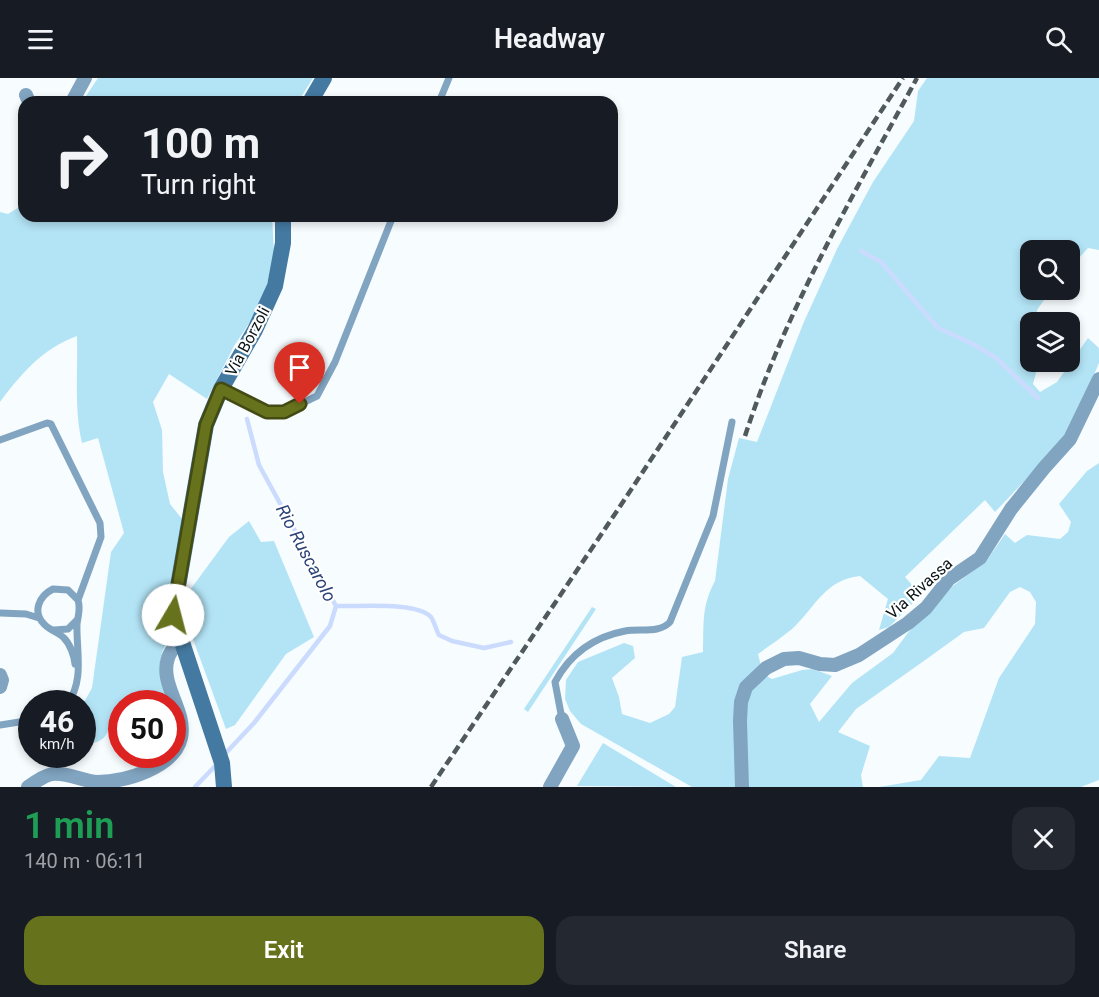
<!DOCTYPE html>
<html lang="en">
<head>
<meta charset="utf-8">
<style>
	body { margin:0; font-family:Roboto,sans-serif; background:#242831; color:#f1f3f6; height:100vh; display:flex; flex-direction:column; font-size:22px; white-space:nowrap }
	* { box-sizing:border-box; margin:0 }
	p { font-size:20px; color:#9ea1a6 }
	.icon { flex:none; width:33px; height:33px; fill:none; stroke:currentColor; stroke-width:2; stroke-linecap:round; stroke-linejoin:round }
	.map { position:relative; height:709px; overflow:hidden }
	.panel { display:flex; flex-direction:column; background:#171b24; flex:1 }
	.panel>* { flex:none }
	.guide { position:absolute; left:18px; top:18px; width:600px; height:126px; border-radius:18px; box-shadow:0 3px 9px #0003; background:#171b24; color:#f1f3f6; overflow:hidden }
	.tools { position:absolute; left:1020px; top:162px; display:grid; gap:12px }
	.tools a { display:grid; place-items:center; width:60px; height:60px; border-radius:12px; background:#171b24; box-shadow:0 3px 9px #0003; font-size:30px }
	.speed { position:absolute; left:18px; top:612px; display:flex; gap:12px; font-size:30px; font-weight:700; text-align:center }
	.speed>* { display:grid; place-content:center; width:78px; height:78px; border-radius:50%; background:#171b24; box-shadow:0 3px 9px #0003; line-height:1 }
	.speed small { font-size:15px; font-weight:400 }
	.speed .limit { border:9px solid #d22; background:#fff; color:#111 }
	.pin { position:absolute; display:grid; place-items:center; width:51px; height:51px; color:#fff; margin:-62px -26px; border-radius:50% 50% 50% 0; rotate:-45deg; box-shadow:0 0 6px #0007 }
	.pin .icon { rotate:45deg }
	.me { position:absolute; width:66px; margin:-33px; rotate:8deg; stroke-linejoin:round; filter:drop-shadow(0 0 4px #0008) }
	.turn { display:flex; align-items:center; gap:21px; height:126px; padding:0 24px; font-size:27px }
	.turn .icon { width:78px; height:78px; stroke-width:2.5 }
	.turn b { display:block; font-size:42px; line-height:51px }
	.round { display:grid; place-items:center; flex:none; width:63px; height:63px; border-radius:18px; background:#242831 }
	.summary { display:flex; align-items:center; justify-content:space-between; height:102px; padding:0 24px }
	h1 { font-size:36px; font-weight:600; line-height:45px; color:#1e9e55 }
	.primary-button { display:flex; gap:12px; margin-top:auto; padding:12px 24px }
	.primary-button a { flex:1; height:69px; border-radius:18px; background:#67721c; color:#fff; font-size:24px; font-weight:600; line-height:69px; text-align:center }
	.primary-button a+a { background:#242831; color:#f1f3f6 }
	header { display:flex; justify-content:space-between; align-items:center; height:78px; padding:0 24px; background:#171b24; font-size:27px; font-weight:600 }
	.map>svg:first-child { display:block }
</style>
</head>
<body>
<header><svg class="icon" aria-label="menu" viewBox="0 0 24 24"><path d="M4 6h16M4 12h16M4 18h16"/></svg>Headway<svg class="icon" aria-label="search" viewBox="0 0 24 24"><circle cx="10" cy="10" r="6"/><path d="M15 15l6 6"/></svg></header>
<div class="map">
<svg width="1099" height="709" viewBox="0 0 1099 709">
	<rect width="100%" height="100%" fill="#f7fcff"/>
	<path fill="#b3e4f6" d="M 98,0 L 313,0 L 298,24 L 82,24 Z
		M 927,0 L 1099,0 L 1099,172 L 1088,170 L 1070,190 L 1070,172 L 1030,172 L 1030,212 L 1051,212 L 1037,232 L 1038,244 L 1030,244 L 1030,284 L 1039,284 L 1033,306 L 1040,314 L 1057,304 L 1088,260 L 1099,270 L 1099,285 L 1072,348 L 1047,379 L 995,434 L 985,422 L 905,499 L 921,517 L 889,549 L 879,552 L 888,521 L 860,498 C 824,502 815,530 792,551 C 781,560 769,568 758,576 L 763,596 L 772,601 L 802,592 L 813,591 L 832,598 L 810,626 L 819,644 L 852,605 L 893,575 L 910,552 L 945,514 L 987,482 L 1005,456 L 1015,465 L 1027,457 L 1060,461 L 1068,454 L 1071,444 L 1059,426 L 1087,393 L 1099,385 L 1099,702 L 1081,709 L 879,709 L 921,702 L 939,678 L 970,680 L 999,600 L 1035,546 L 1036,524 L 1030,514 L 1020,509 L 1010,514 L 984,550 L 964,554 L 928,580 L 856,631 L 838,654 L 870,668 L 861,697 L 863,709 L 692,709 L 581,646 L 570,633 L 565,621 L 566,602 L 578,584 L 624,565 L 633,568 L 635,580 L 612,600 L 619,619 L 622,636 L 650,645 L 669,636 L 675,629 L 682,579 L 703,574 C 704,546 701,529 715,503 L 728,401 L 739,360 L 757,364 L 803,246 L 837,171 L 873,104 L 914,43 L 918,13 Z
		M 24,126 L 24,138 L 272,138 L 274,174 L 267,206 L 258,232 L 234,268 L 207,321 L 169,296 L 153,324 L 162,352 L 163,394 L 170,426 L 182,441 L 171,556 L 162,574 L 160,585 L 161,597 L 171,625 L 142,625 L 136,623 L 132,625 L 122,626 L 121,634 C 103,648 115,665 83,666 L 83,626 L 92,610 L 111,474 L 124,455 L 98,360 L 82,365 C 74,331 78,293 77,258 C 43,270 21,296 0,324 L 0,134 L 8,136 Z
		M 249,443 L 261,464 L 274,463 L 314,559 L 286,576 L 235,647 L 226,651 L 183,534 L 190,512 L 229,459 Z
		M 592,529 L 596,531 L 528,634 L 524,631 Z
		M 603,665 L 676,709 L 577,708 Z"/>
	<g fill="none" stroke-linecap="round" stroke-linejoin="round">
		<path stroke="#cadbfe" stroke-width="4.5" d="M 861,173 L 881,184 L 938,250 L 973,266 L 996,280 L 1038,320
			M 336,528 C 357,529 417,523 431,539 C 434,543 436,552 439,557 L 452,563 L 484,570 L 511,564
			M 223,678 L 254,645 L 330,548 L 336,528 L 259,387 L 247,341
			M 195,709 L 218,685"/>
		<path stroke="#81a4c0" stroke-width="7" d="M 439,24 L 449,0
			M 221,311 L 267,334 L 284,334 L 317,318 L 335,284 L 393,138
			M 0,362 L 47,345 L 51,346 L 100,445 L 101,459 L 78,522 C 81,531 78,537 77,546 C 76,572 85,603 67,626
			M 0,535 L 26,536 L 39,540
			M 54,552 L 68,551 L 77,542
			M 75,586 C 74,577 70,566 64,560 C 58,554 49,552 44,546 C 32,534 39,518 53,511 L 68,512 L 78,522
			M 562,641 L 555,604 C 570,576 593,559 625,553 C 640,550 659,556 670,544 L 713,438 L 732,344
			M 0,647 L 32,642"/>
		<path stroke="#81a4c0" stroke-width="14" d="M 26,17 L 29,24
			M 72,24 L 85,0
			M 0,597 L 2,602 L 0,609
			M 28,709 C 35,704 43,698 52,696 C 66,694 83,703 97,704 C 125,704 174,690 181,660 C 187,632 159,607 168,580 C 170,573 176,567 181,561
			M 550,709 L 573,668 L 562,641
			M 742,709 L 740,643 L 741,624 L 746,609 L 766,590 L 784,581 L 799,580 L 820,586 L 835,587 L 859,577 L 908,545 L 926,530 L 949,501 L 980,480 L 1011,431 L 1044,390 L 1070,361 L 1099,301"/>
		<path stroke="#4479a1" stroke-width="16" d="M 310,24 L 324,0
			M 224,709 L 222,685 L 173,537 L 206,347 L 221,311 L 255,252 L 275,208 L 283,165 L 283,138"/>
		<path stroke="#50595c" stroke-width="4.5" stroke-dasharray="9 4.5" stroke-linecap="butt" d="M 745,358 C 786,231 854,116 917,0
			M 431,709 L 619,430 L 903,0"/>
	</g>
	<g fill="none" stroke-linecap="round" stroke-linejoin="round">
		<defs>
			<path id="route" d="M 173,537 L 206,347 L 221,311 L 267,334 L 284,334 L 300,326"/>
		</defs>
		<use href="#route" stroke="#434a12" stroke-width="15"/>
		<use href="#route" stroke="#67721c" stroke-width="10"/>
	</g>
	<g text-anchor="middle" stroke-width="4.5" stroke-linejoin="round" paint-order="stroke">
		<g font-size="16" fill="#0a1518" stroke="#fff">
			<text transform="translate(247 263) rotate(-62)" y="6">Via Borzoli</text>
			<text transform="translate(919 510) rotate(-42)" y="6">Via Rivassa</text>
		</g>
		<g font-size="18" font-style="italic" fill="#2c4478" stroke="#fff">
			<text transform="translate(306 475) rotate(62)" y="6">Rio Ruscarolo</text>
		</g>
	</g>
</svg>
<div class="tools">
<a><svg class="icon" aria-label="search" viewBox="0 0 24 24"><circle cx="10" cy="10" r="6"/><path d="M15 15l6 6"/></svg></a>
<a><svg class="icon" aria-label="layers" viewBox="0 0 24 24"><path d="M12 4l9 5-9 5-9-5zM3 14l9 5 9-5"/></svg></a>
</div>
<div class="speed"><div>46<small>km/h</small></div><div class="limit">50</div></div>
<div class="pin" style="left:300px;top:326px;background:#d93025"><svg class="icon" aria-label="arrive" viewBox="0 0 24 24"><path d="M6 21V4h12l-3 4 3 4H6"/></svg></div>
<svg class="me" style="left:173px;top:537px" viewBox="-20 -20 40 40"><circle r="19" fill="#fff"/><path d="M0-13L10 11 0 6-10 11z" fill="#67721c"/></svg>
<div class="guide">
<div class="turn"><svg class="icon" aria-label="right" viewBox="0 0 24 24"><path d="M7 20v-9h11M14 6l5 5-5 5"/></svg><div><b>100 m</b>Turn right</div></div>
</div>
</div>
<section class="panel">
<div class="summary"><div><h1>1 min</h1><p>140 m · 06:11</p></div><a class="round"><svg class="icon" aria-label="close" viewBox="0 0 24 24"><path d="M6 6l12 12M18 6L6 18"/></svg></a></div>
<div class="primary-button"><a>Exit</a><a>Share</a></div>
</section>
</body>
</html>
